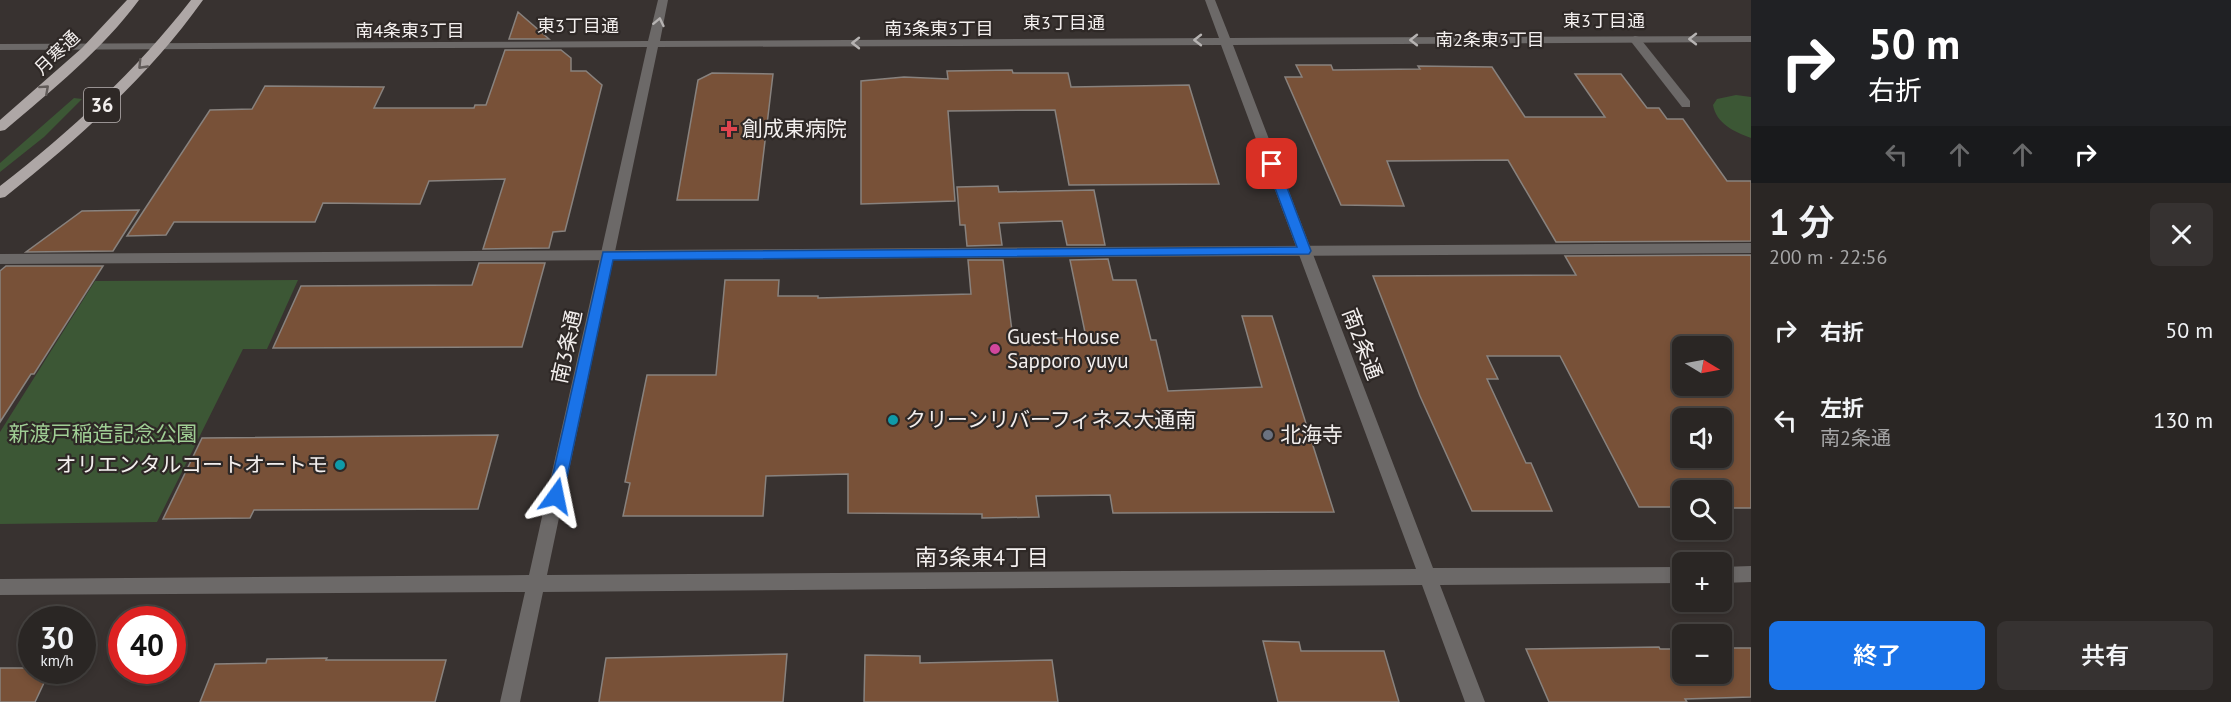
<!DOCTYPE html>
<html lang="ja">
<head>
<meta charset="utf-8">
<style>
	body { margin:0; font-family:"PT Sans","Noto Sans JP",sans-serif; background:#363231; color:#f1f3f6; height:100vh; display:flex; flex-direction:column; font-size:22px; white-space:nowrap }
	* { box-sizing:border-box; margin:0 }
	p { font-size:20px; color:#a5a5a6 }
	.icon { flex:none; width:33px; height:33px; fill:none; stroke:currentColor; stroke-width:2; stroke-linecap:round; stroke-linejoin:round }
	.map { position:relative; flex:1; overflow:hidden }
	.sheet { display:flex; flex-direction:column; background:#2a2624; width:480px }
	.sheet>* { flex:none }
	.hud { background:#202124; color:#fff; overflow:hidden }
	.needle { width:39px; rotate:100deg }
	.buttons { position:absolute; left:1672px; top:336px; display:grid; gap:12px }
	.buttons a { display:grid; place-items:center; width:60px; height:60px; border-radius:9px; background:#2a2624; box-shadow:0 3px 9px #0003,0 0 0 2px #464341; font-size:30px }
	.speed { position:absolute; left:18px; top:606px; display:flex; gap:12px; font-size:30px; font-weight:700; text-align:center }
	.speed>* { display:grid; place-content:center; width:78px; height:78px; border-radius:50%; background:#2a2624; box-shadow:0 3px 9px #0003,0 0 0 2px #464341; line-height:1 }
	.speed small { font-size:15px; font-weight:400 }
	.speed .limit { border:9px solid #d22; background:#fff; color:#111 }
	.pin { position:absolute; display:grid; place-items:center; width:51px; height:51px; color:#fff; margin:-26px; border-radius:12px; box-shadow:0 3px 9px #0006 }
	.me { position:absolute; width:66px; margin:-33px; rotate:12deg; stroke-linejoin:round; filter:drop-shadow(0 0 4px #0008) }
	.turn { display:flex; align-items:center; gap:21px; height:126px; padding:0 18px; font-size:27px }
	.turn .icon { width:78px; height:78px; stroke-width:2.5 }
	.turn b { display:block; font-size:42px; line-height:51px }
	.lanes { display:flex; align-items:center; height:57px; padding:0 18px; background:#0003; justify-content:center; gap:30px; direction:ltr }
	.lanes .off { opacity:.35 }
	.round { display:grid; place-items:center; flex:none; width:63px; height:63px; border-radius:9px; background:#363231 }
	.overview { display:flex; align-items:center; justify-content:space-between; height:102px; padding:0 18px }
	h1 { font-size:36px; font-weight:600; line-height:45px }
	.cta { display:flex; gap:12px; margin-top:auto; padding:12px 18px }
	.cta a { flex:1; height:69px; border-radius:9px; background:#1a73e8; color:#fff; font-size:24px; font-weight:600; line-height:69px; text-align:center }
	.cta a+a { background:#363231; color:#f1f3f6 }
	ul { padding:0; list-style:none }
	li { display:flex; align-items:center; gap:18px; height:90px; padding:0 18px }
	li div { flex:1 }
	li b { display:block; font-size:22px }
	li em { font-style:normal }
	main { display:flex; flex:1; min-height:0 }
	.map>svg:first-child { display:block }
</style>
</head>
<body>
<main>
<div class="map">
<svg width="1751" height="702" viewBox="0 0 1751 702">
	<rect width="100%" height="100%" fill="#383230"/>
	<path fill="#3c5735" d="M 1736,95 L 1751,97 L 1751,138 C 1734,132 1716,123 1713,105 L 1717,99 Z
		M 74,98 L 82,99 L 44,137 L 0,172 L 0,163 Z
		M 298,280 L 267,349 L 243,349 L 157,522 L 0,524 L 0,432 L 95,281 Z"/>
	<path fill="#785138" stroke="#88827e" stroke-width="1.5" fill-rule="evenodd" d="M 518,12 L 549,39 L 509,39 Z
		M 505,50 L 561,50 L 571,58 L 571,71 L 586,71 L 602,85 L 565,231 L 553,232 L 549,248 L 483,249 L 505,179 L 429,181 L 420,204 L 323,203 L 315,222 L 174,222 L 166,235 L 127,236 L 210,110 L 252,109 L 265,86 L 384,87 L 374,108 L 474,108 L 475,105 L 486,105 Z
		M 1296,65 L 1331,65 L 1333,70 L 1420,69 L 1418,66 L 1492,67 L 1525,117 L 1605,117 L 1575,74 L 1621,74 L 1647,108 L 1659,108 L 1667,119 L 1683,119 L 1727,181 L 1751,181 L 1751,241 L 1556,242 L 1508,160 L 1387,161 L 1404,206 L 1341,205 L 1285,77 L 1302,77 Z
		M 1012,70 L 1013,73 L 1068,73 L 1071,87 L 1189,85 L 1219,184 L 1069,185 L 1055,110 L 948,111 L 955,201 L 861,204 L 861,81 L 904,77 L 948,79 L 947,71 Z
		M 712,73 L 773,74 L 758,200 L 677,200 L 698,80 Z
		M 998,186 L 999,192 L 1094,190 L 1105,245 L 1067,245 L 1062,221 L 999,223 L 1002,245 L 967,246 L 965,225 L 960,225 L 957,187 Z
		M 139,210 L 113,251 L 26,252 L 82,211 Z
		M 1751,255 L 1751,508 L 1722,508 L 1722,490 L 1683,490 L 1683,507 L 1639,507 L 1560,356 L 1487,356 L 1498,379 L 1487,379 L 1526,463 L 1531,463 L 1552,511 L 1472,511 L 1420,396 L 1373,276 L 1576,275 L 1565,256 ZM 1683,346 L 1722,346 L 1722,386 L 1683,386 ZM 1683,418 L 1722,418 L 1722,458 L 1683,458 Z
		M 1108,259 L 1113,280 L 1136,280 L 1151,340 L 1156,340 L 1168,391 L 1262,387 L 1242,316 L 1272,316 L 1334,512 L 1113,513 L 1110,495 L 1036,496 L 1039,517 L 982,518 L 982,514 L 848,513 L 848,474 L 766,476 L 763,516 L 623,516 L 630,483 L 625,482 L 647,375 L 716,375 L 725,280 L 779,280 L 778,296 L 818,296 L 818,298 L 971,294 L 968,260 L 1003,260 L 1013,339 L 1086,337 L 1070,260 Z
		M 479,263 L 545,263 L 522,347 L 273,348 L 301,286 L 472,285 Z
		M 6,266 L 103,266 L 34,374 L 31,374 L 0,422 L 0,271 Z
		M 498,435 L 478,509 L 254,510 L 250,518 L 163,519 L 202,438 Z
		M 1263,641 L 1299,642 L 1301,651 L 1384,651 L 1399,702 L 1278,702 Z
		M 1659,647 L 1660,649 L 1683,649 L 1683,674 L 1722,674 L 1722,648 L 1751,648 L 1751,697 L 1685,699 L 1687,702 L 1549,702 L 1526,649 Z
		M 787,654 L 783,702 L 599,702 L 606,658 Z
		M 865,655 L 920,656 L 920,663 L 1052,660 L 1058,702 L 864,702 Z
		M 327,658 L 326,660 L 446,660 L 435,702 L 200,702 L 215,664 L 266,663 L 267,659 Z
		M 0,668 L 32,668 L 32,670 L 50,670 L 35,702 L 0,702 Z"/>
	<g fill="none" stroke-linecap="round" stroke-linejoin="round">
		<path fill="#6c6968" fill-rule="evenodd" d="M 1635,36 L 1639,37 L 1690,101 L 1690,107 L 1682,107 L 1629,39 Z"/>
		<path fill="#6c6968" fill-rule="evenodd" d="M 1751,243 L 1751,253 L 0,264 L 0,254 Z"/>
		<path fill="#6c6968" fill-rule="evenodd" d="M 658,0 L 668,0 L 660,41 L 1219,38 L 1205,0 L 1215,0 L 1230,38 L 1751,36 L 1751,42 L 1233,45 L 1433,568 L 1683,567 L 1683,583 L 1440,585 L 1485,702 L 1465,702 L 1422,585 L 543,592 L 520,702 L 500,702 L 525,592 L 0,595 L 0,579 L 529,575 L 647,47 L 0,50 L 0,44 L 648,41 ZM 1221,45 L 1416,569 L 547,575 L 658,47 Z
			M 1751,566 L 1751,582 L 1722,583 L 1722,567 Z"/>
		<path fill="#aea7a6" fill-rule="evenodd" d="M 127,0 L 139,0 C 102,50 52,90 5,130 L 0,131 L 0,120 L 82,48 Z
			M 191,0 L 203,0 C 149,76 78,139 5,197 L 0,198 L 0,186 C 71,131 136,71 191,0 Z"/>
	</g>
	<defs><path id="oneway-chevron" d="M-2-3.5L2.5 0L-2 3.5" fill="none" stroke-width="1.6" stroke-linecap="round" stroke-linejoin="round" transform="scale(1.5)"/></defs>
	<g stroke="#b6b3b2">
		<use href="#oneway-chevron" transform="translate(659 22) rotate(-78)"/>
		<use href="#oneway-chevron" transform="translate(1693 39) rotate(180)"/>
		<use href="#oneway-chevron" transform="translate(1198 40) rotate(180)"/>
		<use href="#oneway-chevron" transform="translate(1414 40) rotate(180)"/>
		<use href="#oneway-chevron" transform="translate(856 43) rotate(180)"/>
	</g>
	<g stroke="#615b59">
		<use href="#oneway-chevron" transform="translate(142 65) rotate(134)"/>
		<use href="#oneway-chevron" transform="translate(45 89) rotate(-42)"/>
	</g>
	<path fill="#1a73e8" stroke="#114b97" stroke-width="1.5" d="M 1272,160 L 1278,164 L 1311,251 L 1309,254 L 613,260 L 563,496 L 561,501 L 556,503 L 550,501 L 548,496 L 603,252 L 1297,247 L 1266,164 Z"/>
	<path fill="#e0444e" stroke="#2e2826" stroke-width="2" d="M726 120h6v6h6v6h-6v6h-6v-6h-6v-6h6z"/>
	<circle fill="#d1479c" stroke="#2e2826" stroke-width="2" cx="995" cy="349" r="6"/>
	<g fill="#0f9aa8" stroke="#2e2826" stroke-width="2">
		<circle cx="893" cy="420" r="6"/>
		<circle cx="340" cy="465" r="6"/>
	</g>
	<circle fill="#6b7280" stroke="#2e2826" stroke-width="2" cx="1268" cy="435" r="6"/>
	<g text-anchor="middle" stroke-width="4.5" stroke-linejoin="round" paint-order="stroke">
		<g font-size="18" fill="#f3efee" stroke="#2e2826">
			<text x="1604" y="27">東3丁目通</text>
			<text x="1064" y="29">東3丁目通</text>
			<text x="578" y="32">東3丁目通</text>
			<text transform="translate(57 53) rotate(-44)" y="6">月寒通</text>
		</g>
		<g font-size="18" fill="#f3efee" stroke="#2e2826">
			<text x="939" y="35">南3条東3丁目</text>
			<text x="410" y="37">南4条東3丁目</text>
			<text x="1490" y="46">南2条東3丁目</text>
		</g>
		<rect fill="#2e2826" stroke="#b8b3b2" stroke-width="1.5" x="84" y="88" width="36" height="34" rx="4.5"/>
		<g font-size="20" font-weight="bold" fill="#f3efee">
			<text x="102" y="112">36</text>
		</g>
		<g font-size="21" fill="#f3efee" stroke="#2e2826" text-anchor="start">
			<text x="742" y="136">創成東病院</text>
			<text x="1007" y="344">Guest House<tspan x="1007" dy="24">Sapporo yuyu</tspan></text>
			<text x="905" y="427">クリーンリバーフィネス大通南</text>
			<text x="1280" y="442">北海寺</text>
			<text x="328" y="472" text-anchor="end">オリエンタルコートオートモ</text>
		</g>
		<g font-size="21" fill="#f3efee" stroke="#2e2826">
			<text transform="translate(1362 344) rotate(69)" y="7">南2条通</text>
			<text transform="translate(567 347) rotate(-78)" y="7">南3条通</text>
		</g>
		<g font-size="21" fill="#9fce94" stroke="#2e2826">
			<text x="103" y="441">新渡戸稲造記念公園</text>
		</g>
		<g font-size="22" fill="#f3efee" stroke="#2e2826">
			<text x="982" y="565">南3条東4丁目</text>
		</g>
	</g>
</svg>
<div class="buttons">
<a><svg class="needle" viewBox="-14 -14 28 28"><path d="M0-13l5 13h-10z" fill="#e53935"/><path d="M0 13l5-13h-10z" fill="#a5a5a6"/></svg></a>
<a><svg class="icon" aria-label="sound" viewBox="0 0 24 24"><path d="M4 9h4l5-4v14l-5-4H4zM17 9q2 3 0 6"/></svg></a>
<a><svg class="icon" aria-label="search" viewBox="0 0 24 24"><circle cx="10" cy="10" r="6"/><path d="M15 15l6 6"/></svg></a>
<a>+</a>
<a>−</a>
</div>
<div class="speed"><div>30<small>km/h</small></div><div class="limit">40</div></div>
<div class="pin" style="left:1272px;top:164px;background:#d93025"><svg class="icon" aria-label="arrive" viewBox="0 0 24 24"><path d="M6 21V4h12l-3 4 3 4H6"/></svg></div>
<svg class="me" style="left:556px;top:496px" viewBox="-20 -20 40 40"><path d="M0-17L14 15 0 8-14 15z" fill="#1a73e8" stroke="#fff" stroke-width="4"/></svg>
</div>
<section class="sheet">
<div class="hud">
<div class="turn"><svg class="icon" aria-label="right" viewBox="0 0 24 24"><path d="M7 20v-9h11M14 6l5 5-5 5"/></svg><div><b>50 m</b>右折</div></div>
<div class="lanes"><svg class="icon off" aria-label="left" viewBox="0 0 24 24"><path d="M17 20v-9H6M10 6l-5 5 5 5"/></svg><svg class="icon off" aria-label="ahead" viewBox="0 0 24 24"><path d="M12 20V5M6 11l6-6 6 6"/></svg><svg class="icon off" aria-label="ahead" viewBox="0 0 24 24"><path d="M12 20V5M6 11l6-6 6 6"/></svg><svg class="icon" aria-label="right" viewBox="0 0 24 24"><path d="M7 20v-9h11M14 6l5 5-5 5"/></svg></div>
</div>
<div class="overview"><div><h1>1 分</h1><p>200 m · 22:56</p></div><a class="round"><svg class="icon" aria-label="close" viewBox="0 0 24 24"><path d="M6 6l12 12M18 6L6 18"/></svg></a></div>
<ul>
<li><svg class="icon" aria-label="right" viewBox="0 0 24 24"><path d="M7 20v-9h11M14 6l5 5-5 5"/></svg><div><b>右折</b></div><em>50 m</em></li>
<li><svg class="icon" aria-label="left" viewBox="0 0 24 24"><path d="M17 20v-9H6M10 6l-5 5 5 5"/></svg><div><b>左折</b><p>南2条通</p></div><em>130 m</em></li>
</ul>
<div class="cta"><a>終了</a><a>共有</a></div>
</section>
</main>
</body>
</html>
